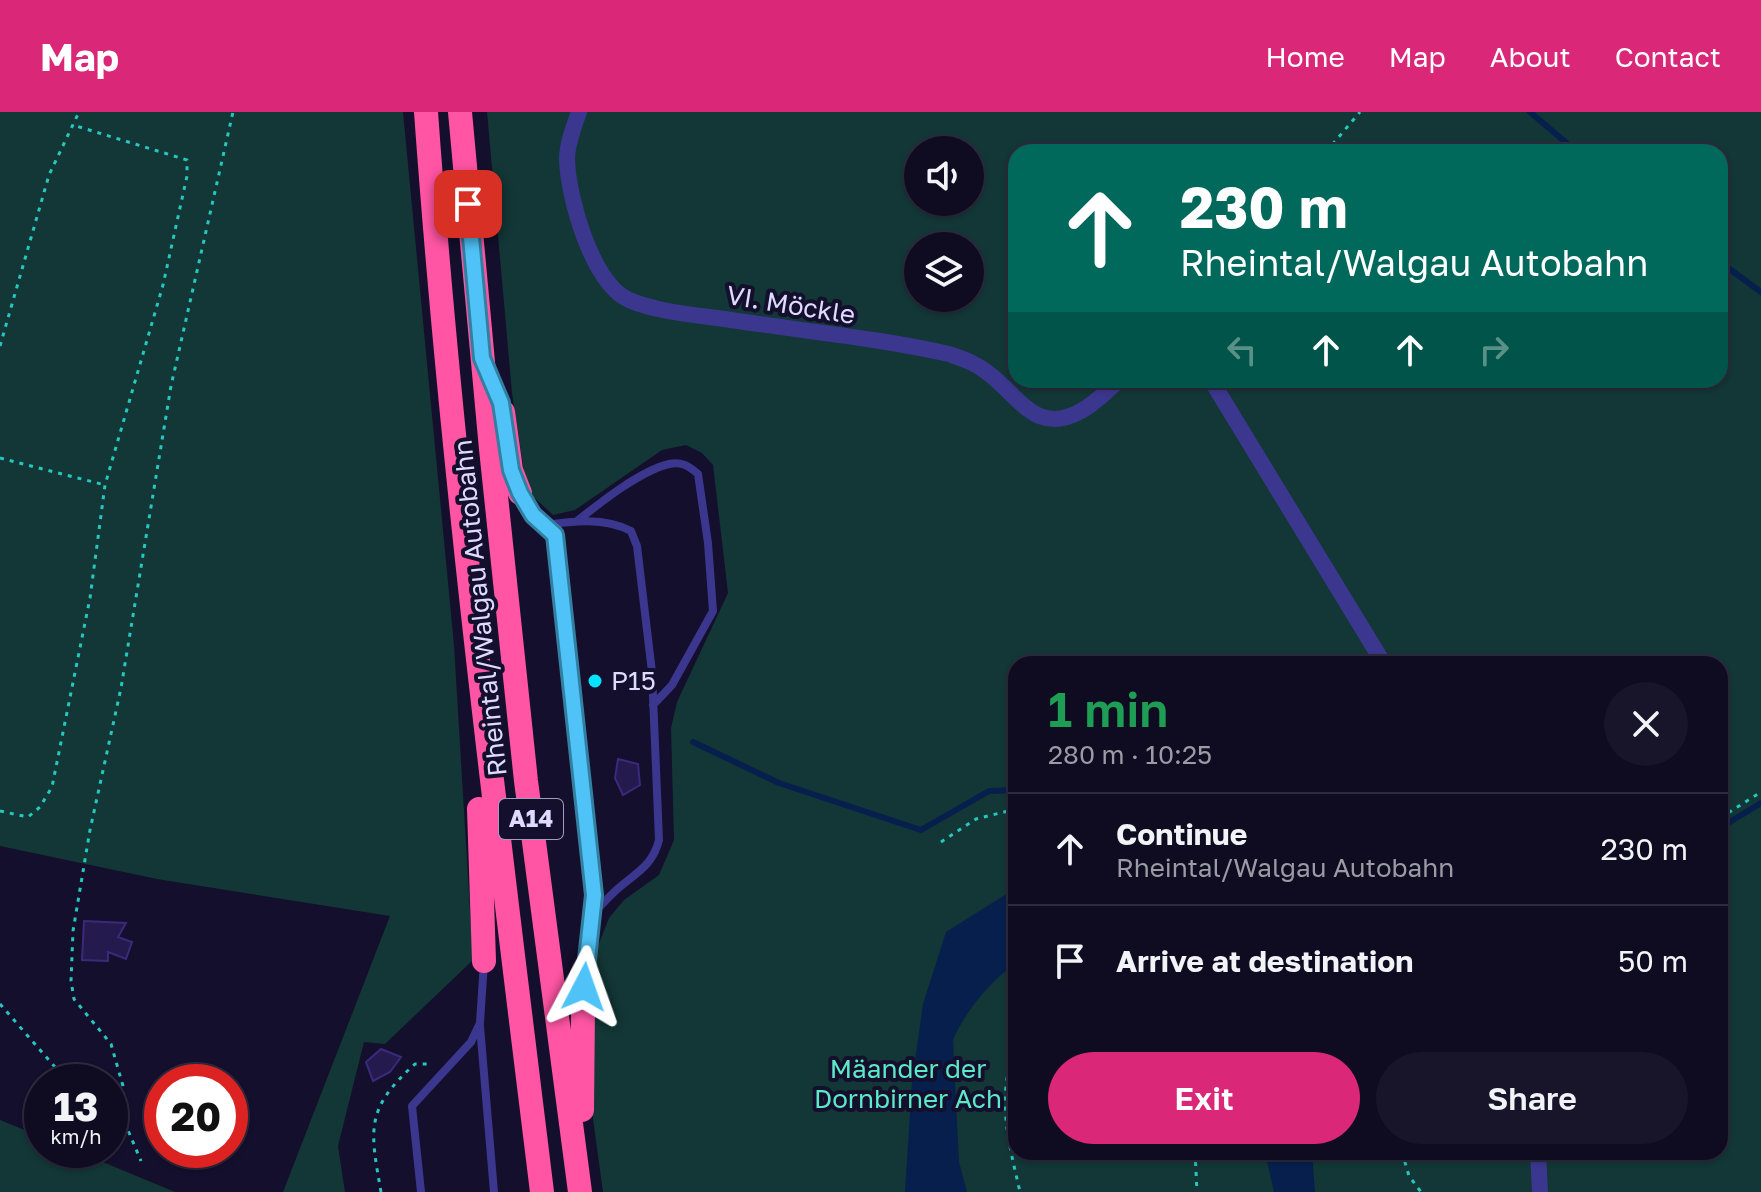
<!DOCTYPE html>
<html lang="en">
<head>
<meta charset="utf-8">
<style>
	body { margin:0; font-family:"Golos Text",sans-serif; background:#18142a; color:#f1f3f6; height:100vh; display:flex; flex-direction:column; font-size:30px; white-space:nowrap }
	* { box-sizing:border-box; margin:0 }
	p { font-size:26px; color:#9b9ba5 }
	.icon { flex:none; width:44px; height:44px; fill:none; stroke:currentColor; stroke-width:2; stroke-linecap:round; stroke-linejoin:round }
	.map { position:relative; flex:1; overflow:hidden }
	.details { position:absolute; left:1008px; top:544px; width:720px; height:504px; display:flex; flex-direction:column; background:#0f0b21; border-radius:24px; box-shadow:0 2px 6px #0004,0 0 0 2px #2f2b3f }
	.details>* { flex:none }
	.guide { position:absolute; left:1008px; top:32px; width:720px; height:244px; border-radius:24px; box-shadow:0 2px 6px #0004,0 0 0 2px #2f2b3f; background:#00695c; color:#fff; overflow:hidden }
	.fabs { position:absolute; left:904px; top:24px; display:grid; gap:16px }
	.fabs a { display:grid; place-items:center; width:80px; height:80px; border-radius:50%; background:#0f0b21; box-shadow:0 2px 6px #0004,0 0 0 2px #2f2b3f; font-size:40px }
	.speed { position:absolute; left:24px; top:952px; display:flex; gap:16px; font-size:40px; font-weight:700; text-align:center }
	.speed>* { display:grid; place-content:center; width:104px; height:104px; border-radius:50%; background:#0f0b21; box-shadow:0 2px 6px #0004,0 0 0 2px #2f2b3f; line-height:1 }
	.speed small { font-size:20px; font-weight:400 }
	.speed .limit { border:12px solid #d22; background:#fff; color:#111 }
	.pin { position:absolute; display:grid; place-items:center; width:68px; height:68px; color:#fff; margin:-34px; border-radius:16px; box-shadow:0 4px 12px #0006 }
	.me { position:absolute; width:88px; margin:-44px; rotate:4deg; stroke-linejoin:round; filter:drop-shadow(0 0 6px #0008) }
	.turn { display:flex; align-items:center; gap:28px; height:168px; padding:0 40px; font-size:36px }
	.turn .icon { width:104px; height:104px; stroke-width:2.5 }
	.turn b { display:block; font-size:56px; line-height:68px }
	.lanes { display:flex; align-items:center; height:76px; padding:0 40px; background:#0003; justify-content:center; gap:40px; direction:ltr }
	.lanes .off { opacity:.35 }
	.round { display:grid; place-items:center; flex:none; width:84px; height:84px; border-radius:42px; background:#18142a }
	.summary { display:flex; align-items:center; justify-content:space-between; height:136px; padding:0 40px }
	h1 { font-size:48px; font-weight:600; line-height:60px; color:#1e9e55 }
	.button { display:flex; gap:16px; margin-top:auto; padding:16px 40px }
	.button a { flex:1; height:92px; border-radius:48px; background:#db2777; color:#fff; font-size:32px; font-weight:600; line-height:92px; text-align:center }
	.button a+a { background:#18142a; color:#f1f3f6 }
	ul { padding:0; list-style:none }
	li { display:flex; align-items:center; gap:24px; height:112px; padding:0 40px; border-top:2px solid #2f2b3f }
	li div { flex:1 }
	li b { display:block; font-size:30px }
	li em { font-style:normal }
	header { display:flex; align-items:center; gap:48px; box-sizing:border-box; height:112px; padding:0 40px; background:#db2777; color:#fff }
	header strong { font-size:38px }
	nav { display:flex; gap:44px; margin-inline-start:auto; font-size:28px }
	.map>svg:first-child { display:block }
</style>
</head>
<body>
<header>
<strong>Map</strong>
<nav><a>Home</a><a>Map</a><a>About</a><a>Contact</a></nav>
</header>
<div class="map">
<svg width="1761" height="1080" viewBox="0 0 1761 1080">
	<rect width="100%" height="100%" fill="#140f2c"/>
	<path fill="#123736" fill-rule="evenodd" d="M 0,0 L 403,0 L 454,533 L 473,848 L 385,932 L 364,930 L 338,1034 L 345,1080 L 283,1080 L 390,804 L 157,767 L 0,734 Z
		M 487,0 L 1761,0 L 1761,1080 L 603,1080 L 590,985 L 592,888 L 598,834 L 609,806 L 624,788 L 659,763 L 674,728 L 671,616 L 677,590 L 728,481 L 713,353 L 702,341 L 686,333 L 662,338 L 575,398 L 553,403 L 527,379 L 512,281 ZM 918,38 L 970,38 L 970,90 L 918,90 ZM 1016,40 L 1720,40 L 1720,268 L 1016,268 ZM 918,134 L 970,134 L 970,186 L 918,186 ZM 1016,552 L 1720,552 L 1720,1040 L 1016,1040 Z
		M 0,1008 L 42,1025 L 42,1038 L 74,1038 L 175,1080 L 0,1080 Z"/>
	<path fill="#071f4d" d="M 1016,776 L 1016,852 C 992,866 963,903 953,928 L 959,1050 L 967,1080 L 905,1080 L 912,970 L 923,892 L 946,820 Z
		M 1265,1040 L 1312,1040 L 1315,1080 L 1274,1080 Z"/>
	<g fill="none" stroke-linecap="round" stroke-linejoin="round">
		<path stroke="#071f4d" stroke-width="6" d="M 1530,0 L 1577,40
			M 1720,150 L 1761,180
			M 693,630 L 779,671 L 921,718 L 989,679 L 1016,678
			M 1720,716 L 1761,691"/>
	</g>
	<path fill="#251a4e" stroke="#3b2a7c" stroke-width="2" d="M 618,647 L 638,652 L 640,673 L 623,683 L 615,666 Z
		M 84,809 L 126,811 L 118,825 L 132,830 L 126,847 L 108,840 L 108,849 L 82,848 Z
		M 381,937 L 401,945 L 390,960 L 373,969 L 366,950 Z"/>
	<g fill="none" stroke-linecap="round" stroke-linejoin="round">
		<path stroke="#27c6bf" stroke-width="3" stroke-dasharray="4 6" stroke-linecap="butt" d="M 1326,40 L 1360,0
			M 0,234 L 49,63 L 79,0
			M 0,346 L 105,373
			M 0,699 L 28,705 L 40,695 L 52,675 L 90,486 L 105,373 L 163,173 L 187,64 L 187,48 L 73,13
			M 1720,706 L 1761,680
			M 941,730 L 976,707 L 1016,697
			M 0,892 L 68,970
			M 1016,936 C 995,984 1009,1031 1020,1080
			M 110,998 L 122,1004 L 141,1049
			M 122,1004 L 123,974 L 111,932 L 74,887 L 71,869 L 73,819 L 90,718 L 121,576 L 171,274 L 233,0
			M 1195,1040 L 1197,1080
			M 1402,1040 L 1409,1064 L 1421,1080
			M 381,1080 C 370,1017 365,997 415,952 L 432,952"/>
		<path stroke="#3b378e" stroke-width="8" d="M 520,382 L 533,403 L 555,423 L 558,446 L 594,783 L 583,892
			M 577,409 C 601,390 640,359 669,352 C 681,349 689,354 698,362 L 708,431 L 713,499 L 672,573 L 653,593
			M 544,413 C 573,409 604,405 631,419 L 637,434 L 652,560 L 659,728 C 653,752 639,759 621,774 C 611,782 602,793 592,802
			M 480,914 L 494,1080
			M 421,1080 L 412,994 L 471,930 L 480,911 L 484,850"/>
		<path stroke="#3b378e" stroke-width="16" d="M 579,0 C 574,14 567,32 567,47 C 568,86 592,171 629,188 C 660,201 698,203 731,208 C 804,219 877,226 949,242 C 963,247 976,251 988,261 C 1020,285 1036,324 1081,299 C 1095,292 1107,278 1120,268
			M 1211,268 L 1384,552
			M 1538,1040 L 1540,1080"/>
		<path stroke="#ff55a4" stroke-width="24" d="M 426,0 C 452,361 498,721 542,1080
			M 460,0 L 491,337 L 526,669 L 580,1080
			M 503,300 L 511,358 L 520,381
			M 479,697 L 484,849
			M 582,998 L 583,897"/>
	</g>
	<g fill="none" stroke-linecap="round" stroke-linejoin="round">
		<defs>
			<path id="route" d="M 468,92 L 482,246 L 501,291 L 511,358 L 520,381 L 533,403 L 555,423 L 594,783 L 584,875"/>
		</defs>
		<use href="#route" stroke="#337fa1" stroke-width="20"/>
		<use href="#route" stroke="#4fc3f7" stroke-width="14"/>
	</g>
	<circle fill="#06e3ff" stroke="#140f2c" stroke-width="3" cx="595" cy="569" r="8"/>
	<g text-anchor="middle" stroke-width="8" stroke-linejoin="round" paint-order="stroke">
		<rect fill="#140f2c" stroke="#a29dc0" stroke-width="2" x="499" y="687" width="64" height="40" rx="6"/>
		<g font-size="24" font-weight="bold" fill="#dfdaff">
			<text x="531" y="715">A14</text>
		</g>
		<g font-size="26" fill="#dfdaff" stroke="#140f2c">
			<text transform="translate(791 193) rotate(9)" y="9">VI. Möckle</text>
			<text transform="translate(480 496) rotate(-96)" y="9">Rheintal/Walgau Autobahn</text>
		</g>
		<g font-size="26" fill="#dfdaff" stroke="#140f2c" text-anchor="start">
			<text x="611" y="578">P15</text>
		</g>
		<g font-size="26" fill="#5ce9c8" stroke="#140f2c">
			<text x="908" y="966">Mäander der<tspan x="908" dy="30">Dornbirner Ach</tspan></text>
		</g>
	</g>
</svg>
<div class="fabs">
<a><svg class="icon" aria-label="sound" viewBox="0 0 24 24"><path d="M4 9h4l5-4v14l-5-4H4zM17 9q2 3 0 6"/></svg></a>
<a><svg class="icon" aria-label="layers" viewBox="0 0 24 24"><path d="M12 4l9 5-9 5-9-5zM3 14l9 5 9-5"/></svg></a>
</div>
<div class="speed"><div>13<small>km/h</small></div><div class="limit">20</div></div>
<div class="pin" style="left:468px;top:92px;background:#d93025"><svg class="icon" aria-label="arrive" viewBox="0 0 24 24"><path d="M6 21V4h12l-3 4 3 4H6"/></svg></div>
<svg class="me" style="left:584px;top:875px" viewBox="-20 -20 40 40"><path d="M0-17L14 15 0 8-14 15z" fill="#4fc3f7" stroke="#fff" stroke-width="4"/></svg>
<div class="guide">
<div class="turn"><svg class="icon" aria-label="ahead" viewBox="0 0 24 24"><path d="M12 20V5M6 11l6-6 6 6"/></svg><div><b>230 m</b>Rheintal/Walgau Autobahn</div></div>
<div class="lanes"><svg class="icon off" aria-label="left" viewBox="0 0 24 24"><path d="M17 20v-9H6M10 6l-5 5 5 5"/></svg><svg class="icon" aria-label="ahead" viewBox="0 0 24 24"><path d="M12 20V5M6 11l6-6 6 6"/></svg><svg class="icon" aria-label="ahead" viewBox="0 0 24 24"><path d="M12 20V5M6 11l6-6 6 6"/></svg><svg class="icon off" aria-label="right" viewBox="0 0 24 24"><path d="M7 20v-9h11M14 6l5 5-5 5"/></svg></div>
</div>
<section class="details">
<div class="summary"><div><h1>1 min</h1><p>280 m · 10:25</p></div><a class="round"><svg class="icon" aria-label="close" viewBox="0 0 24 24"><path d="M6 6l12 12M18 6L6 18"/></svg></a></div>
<ul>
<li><svg class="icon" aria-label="ahead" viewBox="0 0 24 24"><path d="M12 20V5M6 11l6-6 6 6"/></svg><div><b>Continue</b><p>Rheintal/Walgau Autobahn</p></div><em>230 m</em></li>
<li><svg class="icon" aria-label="arrive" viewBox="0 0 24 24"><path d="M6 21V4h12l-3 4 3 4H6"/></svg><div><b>Arrive at destination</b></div><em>50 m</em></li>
</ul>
<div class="button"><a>Exit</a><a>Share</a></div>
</section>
</div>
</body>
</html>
